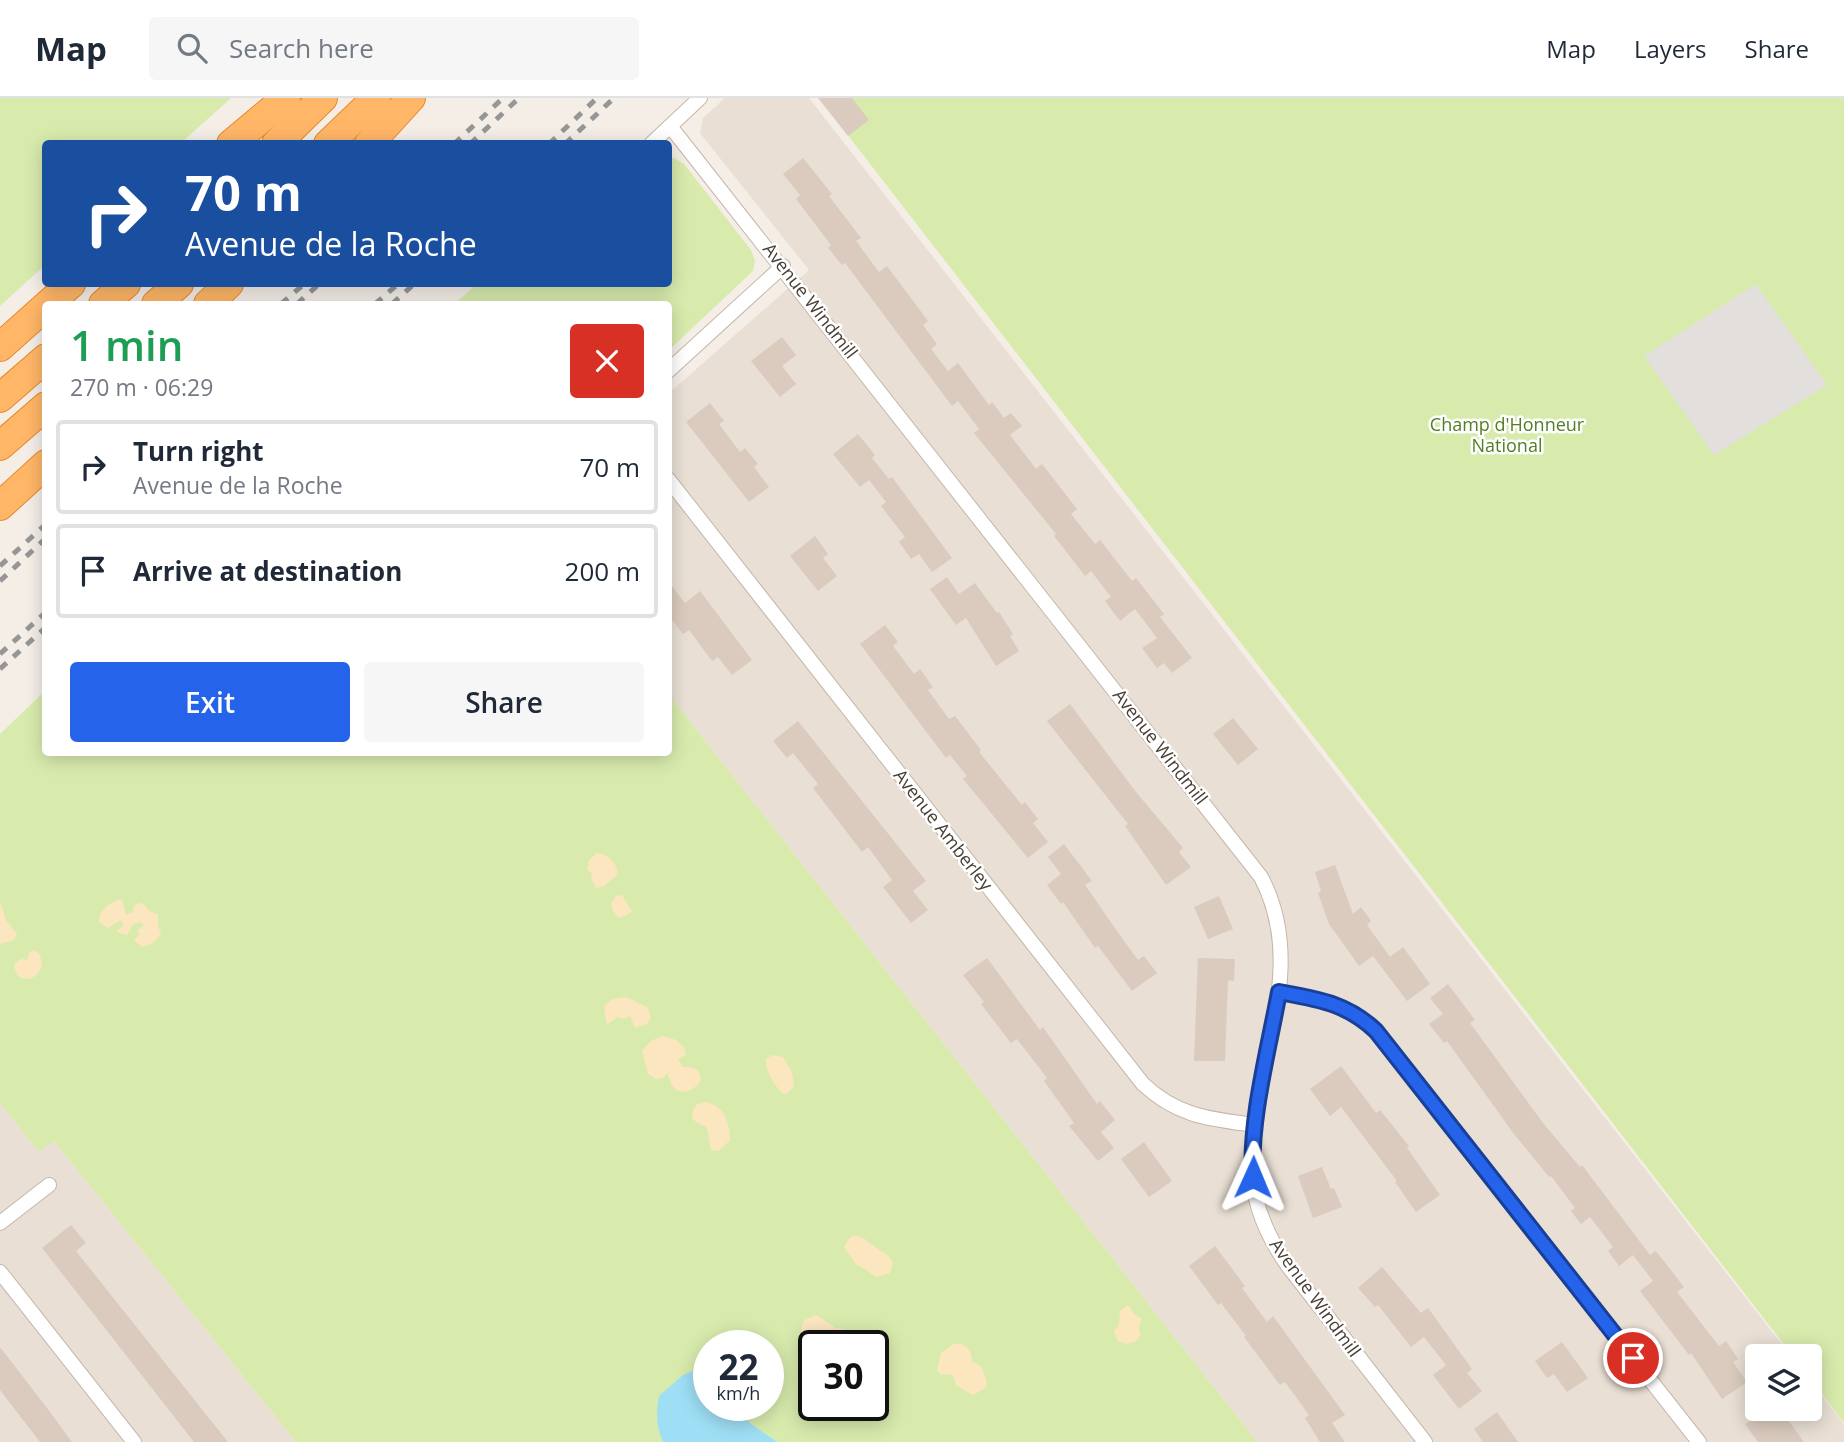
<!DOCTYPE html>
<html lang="en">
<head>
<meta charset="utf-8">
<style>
	body { margin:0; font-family:"Open Sans",sans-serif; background:#f6f6f7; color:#1f2937; height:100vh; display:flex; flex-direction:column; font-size:26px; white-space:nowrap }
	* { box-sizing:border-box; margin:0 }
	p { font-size:23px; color:#747a83 }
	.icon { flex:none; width:38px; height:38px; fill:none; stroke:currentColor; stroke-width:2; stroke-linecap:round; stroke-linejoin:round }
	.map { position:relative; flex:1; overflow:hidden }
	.details { position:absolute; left:42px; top:203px; width:630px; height:455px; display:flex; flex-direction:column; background:#fff; border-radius:7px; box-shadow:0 4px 18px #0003 }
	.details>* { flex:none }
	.top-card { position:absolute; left:42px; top:42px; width:630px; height:147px; border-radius:7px; box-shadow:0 4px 18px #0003; background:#1a4fa0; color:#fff; overflow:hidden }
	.controls { position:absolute; left:1745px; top:1246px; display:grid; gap:14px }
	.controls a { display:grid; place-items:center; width:77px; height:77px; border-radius:7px; background:#fff; box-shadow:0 4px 18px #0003; font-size:35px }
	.speed { position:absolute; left:693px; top:1232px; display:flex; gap:14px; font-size:35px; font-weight:700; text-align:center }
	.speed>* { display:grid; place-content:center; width:91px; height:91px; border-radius:50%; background:#fff; box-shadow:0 4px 18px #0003; line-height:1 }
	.speed small { font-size:18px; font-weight:400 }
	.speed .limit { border:4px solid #111; border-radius:10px; background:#fff; color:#111 }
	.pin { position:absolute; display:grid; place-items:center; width:60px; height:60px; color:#fff; margin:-30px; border:4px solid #fff; border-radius:50%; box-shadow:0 2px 7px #0007 }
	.me { position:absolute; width:77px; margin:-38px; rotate:1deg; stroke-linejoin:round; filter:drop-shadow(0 0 5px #0008) }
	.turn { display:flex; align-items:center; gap:24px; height:147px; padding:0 28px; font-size:32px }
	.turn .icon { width:91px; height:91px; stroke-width:2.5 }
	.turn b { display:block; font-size:49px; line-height:60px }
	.round { display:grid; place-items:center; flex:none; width:74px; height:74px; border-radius:7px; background:#f6f6f7 }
	.summary { display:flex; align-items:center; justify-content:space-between; height:119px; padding:0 28px }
	h1 { font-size:42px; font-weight:600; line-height:52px; color:#1e9e55 }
	.primary-button { display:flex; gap:14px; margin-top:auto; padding:14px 28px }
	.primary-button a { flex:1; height:80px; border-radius:7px; background:#2563eb; color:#fff; font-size:28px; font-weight:600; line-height:80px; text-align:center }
	.primary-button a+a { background:#f6f6f7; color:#1f2937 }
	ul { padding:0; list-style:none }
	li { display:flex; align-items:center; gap:21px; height:94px; margin:0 14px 10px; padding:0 14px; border:4px solid #e0e1e3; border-radius:7px }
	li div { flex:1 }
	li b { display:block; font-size:26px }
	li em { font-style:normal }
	header { display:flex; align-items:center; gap:42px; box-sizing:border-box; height:98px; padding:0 35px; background:#fff; border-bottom:2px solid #e0e1e3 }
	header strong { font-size:33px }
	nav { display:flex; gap:38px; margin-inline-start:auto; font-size:24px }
	.search { width:490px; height:63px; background:#f6f6f7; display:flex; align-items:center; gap:18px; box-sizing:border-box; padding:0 24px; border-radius:7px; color:#747a83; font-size:26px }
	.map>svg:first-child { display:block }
</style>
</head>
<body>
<header>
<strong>Map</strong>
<div class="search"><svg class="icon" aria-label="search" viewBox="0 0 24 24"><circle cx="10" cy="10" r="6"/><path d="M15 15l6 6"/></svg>Search here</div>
<nav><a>Map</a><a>Layers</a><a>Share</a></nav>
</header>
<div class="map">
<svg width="1844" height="1344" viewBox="0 0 1844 1344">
	<rect width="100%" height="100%" fill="#f4eee7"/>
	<path fill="#e9dfd4" d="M 725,0 L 809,0 L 1791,1258 L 1757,1258 L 1757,1311 L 1810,1311 L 1810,1282 L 1844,1326 L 1844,1344 L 1257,1344 L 669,597 L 668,296 L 809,172 L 700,35 L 703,20 Z
		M 0,1005 L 39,1054 L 54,1043 L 296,1344 L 0,1344 Z"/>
	<path fill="#d8ebad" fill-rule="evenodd" d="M 0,0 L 231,0 L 181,45 L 46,46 L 45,167 L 0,208 Z
		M 819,0 L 1844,0 L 1844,1325 L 1810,1280 L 1810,1258 L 1793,1258 Z
		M 669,60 L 674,60 L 684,66 L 751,152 L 755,163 L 753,173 L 669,252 L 668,206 L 454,206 L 477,186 L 668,186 Z
		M 45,593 L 46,654 L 668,654 L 669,597 L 1257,1344 L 296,1344 L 54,1043 L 39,1054 L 0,1005 L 0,636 ZM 709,1248 L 768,1248 L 768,1307 L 709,1307 ZM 814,1248 L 873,1248 L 873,1307 L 814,1307 Z"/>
	<path fill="#fbe6c0" d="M 597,755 C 608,756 617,765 618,776 L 604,788 L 596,790 L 591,781 L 592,775 L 587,772 L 589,762 Z
		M 622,797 L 632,814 L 620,820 L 615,817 L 611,806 L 616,798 Z
		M 122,801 L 126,817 L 133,814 L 134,808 L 140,805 L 144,806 L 149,813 L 158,817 L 158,828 L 161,836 L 153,845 L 142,849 L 134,843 L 139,836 L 137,833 L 144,827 L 141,824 L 133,826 L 127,837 L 119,835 L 117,832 L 124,828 L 121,822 L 108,830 L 99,824 C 99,812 111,803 122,801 Z
		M 0,803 L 6,822 L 17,836 L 14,842 L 0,846 Z
		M 34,852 L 40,856 L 42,869 C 36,879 30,884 19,879 L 14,870 L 15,865 L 22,861 L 27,862 L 30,854 Z
		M 626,899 L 647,909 L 651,920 L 647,926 L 635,930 L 630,918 L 624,921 L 618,919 L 608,926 L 606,924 L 604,908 L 613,901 Z
		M 662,938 L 676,942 L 684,949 L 686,957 L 678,961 L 683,969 C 693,969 700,970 701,982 C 697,990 685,998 675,991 C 671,988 669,979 667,975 L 663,980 L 656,981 L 648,976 L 642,953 L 651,943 Z
		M 772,957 L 783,959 L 792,974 L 794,988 L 787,996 L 782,995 C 774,987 765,973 766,961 Z
		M 705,1004 C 724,1007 730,1025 730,1042 L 719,1053 L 711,1052 L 707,1030 C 697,1023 686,1024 696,1007 Z
		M 853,1138 C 865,1138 866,1143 875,1149 C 883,1155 888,1154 893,1165 L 890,1175 L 877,1179 L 856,1166 L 844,1149 L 848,1142 Z
		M 1126,1208 L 1130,1208 L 1133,1215 L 1142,1221 L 1138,1230 L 1141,1237 L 1136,1243 L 1127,1246 L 1118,1243 L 1114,1233 L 1119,1226 L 1120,1213 Z
		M 816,1217 L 836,1230 L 852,1233 L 859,1241 L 860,1248 C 842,1248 790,1254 804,1222 Z
		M 954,1246 C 967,1244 972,1253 972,1264 C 983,1266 985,1277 987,1286 L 984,1291 L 973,1297 L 956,1287 L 953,1277 L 940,1276 L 937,1272 L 941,1255 Z"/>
	<path fill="#e2dfdc" d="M 1756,186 L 1827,287 L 1714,357 L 1644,258 Z"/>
	<path fill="#9fdff5" d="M 700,1270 L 709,1277 L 709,1307 L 733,1307 L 751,1326 L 777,1344 L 663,1344 C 656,1328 656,1315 659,1298 L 683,1277 Z"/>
	<path fill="#dacbbe" d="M 818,0 L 852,0 L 869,22 L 848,38 Z
		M 803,60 L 832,96 L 829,98 L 861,140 L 856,143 L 879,174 L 887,168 L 928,223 L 923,227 L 937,246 L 931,251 L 948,273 L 958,265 L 989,307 L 992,304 L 1004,320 L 1011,315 L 1022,328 L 1010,337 L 1036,371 L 1042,366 L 1077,411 L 1071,416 L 1095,446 L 1100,442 L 1132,483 L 1136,480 L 1164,516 L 1160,519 L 1192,560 L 1172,575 L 1164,565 L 1157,570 L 1142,550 L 1157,540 L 1135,511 L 1120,523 L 1105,503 L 1111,499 L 1091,473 L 1085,478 L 1054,438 L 1056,436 L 974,335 L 979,331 L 958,303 L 952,308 L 845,165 L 842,167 L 828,150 L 831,147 L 796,101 L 800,97 L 783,76 Z
		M 782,239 L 796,257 L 782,268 L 796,286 L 780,299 L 751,263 Z
		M 710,305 L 724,323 L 719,326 L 740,354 L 745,350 L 758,366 L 754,369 L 769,389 L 749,404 L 686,324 Z
		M 858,336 L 875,357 L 872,360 L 889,381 L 892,379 L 952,460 L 932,474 L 919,456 L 911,461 L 899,444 L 905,439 L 881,408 L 886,404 L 869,382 L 860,389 L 833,356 Z
		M 815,438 L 828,456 L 823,460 L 837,478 L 818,493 L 790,458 Z
		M 947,479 L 959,496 L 975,485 L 997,515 L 999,514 L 1013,536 L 1010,538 L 1019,553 L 996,568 L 966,520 L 956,527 L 930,491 Z
		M 668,483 L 685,505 L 700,493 L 752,562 L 732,577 L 718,559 L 712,563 L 689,532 L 683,536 L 668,517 Z
		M 885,527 L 898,544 L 893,548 L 914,576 L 920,571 L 933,589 L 928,592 L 949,621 L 955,618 L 981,652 L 979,654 L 1022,707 L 1025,704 L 1038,721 L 1033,725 L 1048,744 L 1028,760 L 963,681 L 967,678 L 950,657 L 946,660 L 860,546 Z
		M 1070,606 L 1136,694 L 1183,750 L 1179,754 L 1191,769 L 1166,787 L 1125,728 L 1128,726 L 1047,623 Z
		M 1233,620 L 1258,651 L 1238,667 L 1213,636 Z
		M 798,623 L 926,783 L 913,793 L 928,812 L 911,825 L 883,789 L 892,782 L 868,749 L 862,754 L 813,690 L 818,686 L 793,655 L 787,660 L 773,643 Z
		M 1064,746 L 1092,783 L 1085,787 L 1117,833 L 1138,862 L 1144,858 L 1157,875 L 1132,893 L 1098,848 L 1095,850 L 1063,804 L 1061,806 L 1047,787 L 1061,776 L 1048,759 Z
		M 1335,767 L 1353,816 L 1361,809 L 1371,823 L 1367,827 L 1390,859 L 1403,849 L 1430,886 L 1407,903 L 1373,858 L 1359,868 L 1329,826 L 1318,795 L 1321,793 L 1315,774 Z
		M 1219,798 L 1233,831 L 1208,841 L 1194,809 Z
		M 987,860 L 1040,932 L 1043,929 L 1097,1006 L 1100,1003 L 1115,1022 L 1101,1034 L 1114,1050 L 1098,1063 L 1069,1028 L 1074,1025 L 1044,983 L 1047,980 L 1017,941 L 1011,945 L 981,906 L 984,904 L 963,877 Z
		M 1198,860 L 1235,861 L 1234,883 L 1228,882 L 1225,963 L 1194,963 Z
		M 1448,886 L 1475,922 L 1470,925 L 1543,1025 L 1580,1069 L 1582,1067 L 1650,1157 L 1656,1153 L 1684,1189 L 1677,1194 L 1719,1248 L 1726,1243 L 1738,1261 L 1733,1264 L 1747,1284 L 1722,1301 L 1691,1255 L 1689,1257 L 1640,1193 L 1653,1183 L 1633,1157 L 1619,1168 L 1608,1153 L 1613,1149 L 1590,1119 L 1581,1126 L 1571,1113 L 1575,1110 L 1551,1078 L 1549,1079 L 1514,1036 L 1447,943 L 1444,945 L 1429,926 L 1443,916 L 1430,900 Z
		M 1341,968 L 1376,1015 L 1380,1012 L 1409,1048 L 1407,1050 L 1440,1097 L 1416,1114 L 1395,1084 L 1397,1083 L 1341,1009 L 1330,1018 L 1310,991 Z
		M 1144,1044 L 1172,1083 L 1149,1099 L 1121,1061 Z
		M 1322,1069 L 1331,1091 L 1334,1090 L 1342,1109 L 1313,1120 L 1298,1078 Z
		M 71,1127 L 86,1145 L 76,1153 L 228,1344 L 194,1344 L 42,1150 Z
		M 1215,1148 L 1245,1188 L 1242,1190 L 1267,1224 L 1273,1218 L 1345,1317 L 1332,1325 L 1345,1344 L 1320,1344 L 1305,1320 L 1309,1317 L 1285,1284 L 1280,1287 L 1244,1239 L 1246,1238 L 1221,1205 L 1218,1207 L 1189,1168 Z
		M 1382,1169 L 1421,1215 L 1428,1210 L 1472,1271 L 1467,1275 L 1482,1293 L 1459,1311 L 1433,1277 L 1446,1267 L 1424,1239 L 1411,1249 L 1378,1207 L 1375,1209 L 1358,1190 Z
		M 1562,1244 L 1588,1280 L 1567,1294 L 1554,1276 L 1547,1280 L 1535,1263 Z
		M 0,1249 L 47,1310 L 72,1344 L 40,1344 L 0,1292 Z
		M 1753,1311 L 1780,1311 L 1804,1344 L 1758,1344 L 1745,1326 L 1758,1317 Z
		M 1497,1314 L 1518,1344 L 1483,1344 L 1474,1331 Z"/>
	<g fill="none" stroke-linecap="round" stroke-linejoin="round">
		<defs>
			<path id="minor" d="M 670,28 L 1261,779 C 1310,872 1252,967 1252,1063 C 1251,1102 1266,1137 1288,1168 L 1425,1344
				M 651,46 L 700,0
				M 668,273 L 783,168
				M 668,381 L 1143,986 C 1178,1019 1211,1021 1255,1027
				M 1279,894 C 1317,901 1347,905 1376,933 L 1699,1344
				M 0,1125 L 49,1087
				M 0,1174 L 134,1344"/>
			<path id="motorway" d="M 231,46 L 286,0
				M 276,46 L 323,0
				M 328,46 L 376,0
				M 369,46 L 411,0
				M 48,206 L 71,186
				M 103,206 L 126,186
				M 156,206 L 179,186
				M 208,206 L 229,186
				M 0,249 L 46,208
				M 0,300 L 46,260
				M 0,348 L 46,308
				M 0,408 L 46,366"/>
		</defs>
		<use href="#minor" stroke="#c4b7ab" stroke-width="16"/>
		<use href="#motorway" stroke="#e8872d" stroke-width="30"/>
		<use href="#minor" stroke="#fff" stroke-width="14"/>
		<use href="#motorway" stroke="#ffb667" stroke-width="28"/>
		<path stroke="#969696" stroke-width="5" stroke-dasharray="9 9" stroke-linecap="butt" d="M 454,46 L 503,0
			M 470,46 L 519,0
			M 549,46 L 597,0
			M 565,46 L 614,0
			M 281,206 L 304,186
			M 297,206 L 319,186
			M 375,206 L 398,186
			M 392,206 L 414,186
			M 0,468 L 46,426
			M 0,483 L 46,440
			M 0,556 L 46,514
			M 0,571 L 46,529"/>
	</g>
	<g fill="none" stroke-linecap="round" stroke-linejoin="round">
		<defs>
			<path id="route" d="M 1253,1079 C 1249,1024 1269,949 1279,894 C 1317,901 1347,905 1376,933 L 1633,1260"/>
		</defs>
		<use href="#route" stroke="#184099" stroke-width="18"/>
		<use href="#route" stroke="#2563eb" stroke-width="12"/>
	</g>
	<g text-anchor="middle" stroke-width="5" stroke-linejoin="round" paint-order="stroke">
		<g font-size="18" fill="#483e35" stroke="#fff">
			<text transform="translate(810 203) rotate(52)" y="6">Avenue Windmill</text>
			<text transform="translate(1160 649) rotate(52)" y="6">Avenue Windmill</text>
			<text transform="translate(943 732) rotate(52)" y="6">Avenue Amberley</text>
			<text transform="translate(1315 1200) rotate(54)" y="6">Avenue Windmill</text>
		</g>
		<g font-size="18" fill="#537e24" stroke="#fff">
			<text x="1507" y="333">Champ d'Honneur<tspan x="1507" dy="21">National</tspan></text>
		</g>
	</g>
</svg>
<div class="controls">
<a><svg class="icon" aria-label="layers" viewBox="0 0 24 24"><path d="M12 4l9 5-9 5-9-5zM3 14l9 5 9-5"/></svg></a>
</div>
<div class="speed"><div>22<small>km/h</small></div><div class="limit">30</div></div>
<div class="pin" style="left:1633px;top:1260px;background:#d93025"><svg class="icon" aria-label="arrive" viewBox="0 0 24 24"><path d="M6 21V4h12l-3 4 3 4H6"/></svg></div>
<svg class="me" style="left:1253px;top:1079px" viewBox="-20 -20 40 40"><path d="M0-17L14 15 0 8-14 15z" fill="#2563eb" stroke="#fff" stroke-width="4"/></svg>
<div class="top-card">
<div class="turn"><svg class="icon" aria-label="right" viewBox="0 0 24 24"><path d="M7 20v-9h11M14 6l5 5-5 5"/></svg><div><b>70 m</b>Avenue de la Roche</div></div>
</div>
<section class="details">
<div class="summary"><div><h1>1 min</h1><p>270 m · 06:29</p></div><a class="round" style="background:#d93025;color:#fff"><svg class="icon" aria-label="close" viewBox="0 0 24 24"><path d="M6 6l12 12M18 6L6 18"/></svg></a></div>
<ul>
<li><svg class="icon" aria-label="right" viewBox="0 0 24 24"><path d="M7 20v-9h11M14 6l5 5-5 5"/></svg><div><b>Turn right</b><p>Avenue de la Roche</p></div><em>70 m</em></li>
<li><svg class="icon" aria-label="arrive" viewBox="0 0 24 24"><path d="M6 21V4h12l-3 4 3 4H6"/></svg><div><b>Arrive at destination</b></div><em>200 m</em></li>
</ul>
<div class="primary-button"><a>Exit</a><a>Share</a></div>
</section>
</div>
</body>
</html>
